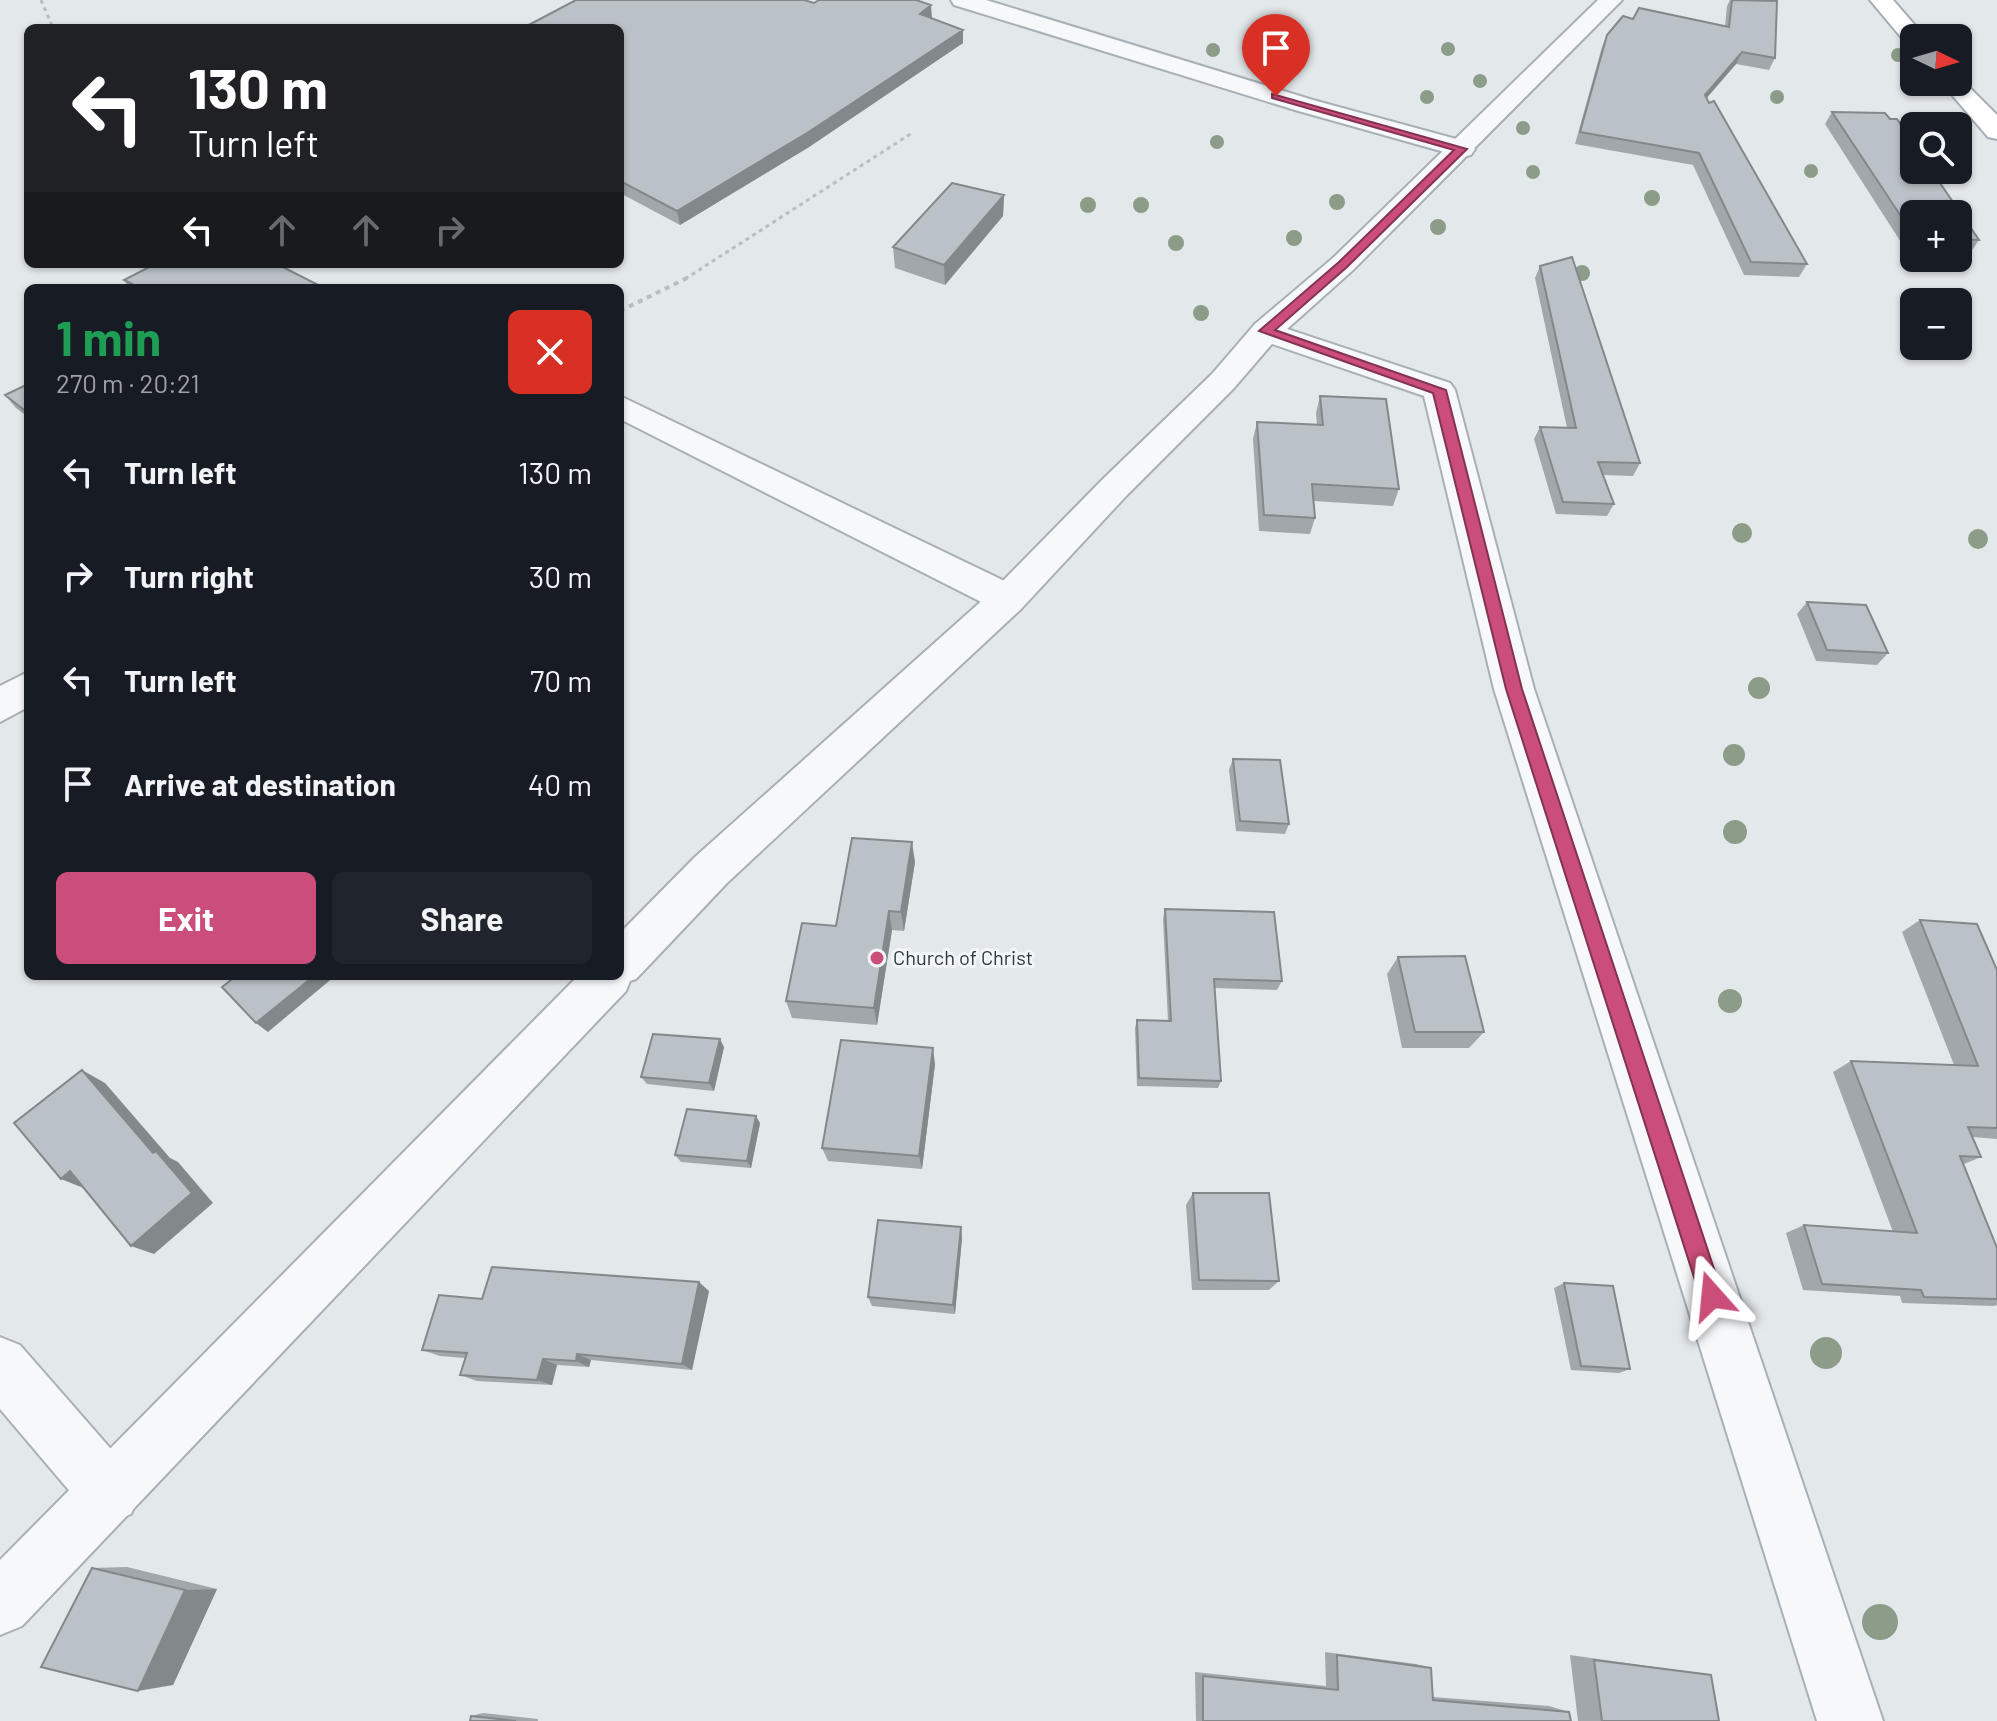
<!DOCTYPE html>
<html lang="en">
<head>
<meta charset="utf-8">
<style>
	body { margin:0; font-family:Barlow,sans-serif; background:#20242c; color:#f1f3f6; height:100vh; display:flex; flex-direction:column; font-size:30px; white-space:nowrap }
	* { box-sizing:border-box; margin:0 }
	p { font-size:26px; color:#9ea1a6 }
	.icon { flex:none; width:44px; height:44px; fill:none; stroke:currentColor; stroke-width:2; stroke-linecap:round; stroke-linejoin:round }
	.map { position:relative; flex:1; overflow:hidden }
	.details { position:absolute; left:24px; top:284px; width:600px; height:696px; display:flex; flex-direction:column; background:#171b24; border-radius:12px; box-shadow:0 2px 6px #0004 }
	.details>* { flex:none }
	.banner { position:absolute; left:24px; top:24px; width:600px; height:244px; border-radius:12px; box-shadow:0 2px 6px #0004; background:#202124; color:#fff; overflow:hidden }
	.needle { width:52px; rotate:95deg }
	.controls { position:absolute; left:1900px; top:24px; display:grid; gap:16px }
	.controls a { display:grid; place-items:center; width:72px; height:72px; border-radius:12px; background:#171b24; box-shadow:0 2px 6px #0004; font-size:40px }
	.pin { position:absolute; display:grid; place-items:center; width:68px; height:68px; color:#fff; margin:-82px -34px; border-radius:50% 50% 50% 0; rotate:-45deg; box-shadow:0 0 8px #0007 }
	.pin .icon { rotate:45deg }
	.me { position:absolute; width:88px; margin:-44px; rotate:342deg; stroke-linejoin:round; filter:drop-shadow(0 0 6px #0008) }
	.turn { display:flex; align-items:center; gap:28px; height:168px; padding:0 32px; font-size:36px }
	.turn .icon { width:104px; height:104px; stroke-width:2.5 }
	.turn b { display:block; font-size:56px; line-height:68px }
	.lanes { display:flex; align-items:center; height:76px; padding:0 32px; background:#0003; justify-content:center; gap:40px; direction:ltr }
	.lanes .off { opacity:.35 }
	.round { display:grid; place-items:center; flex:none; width:84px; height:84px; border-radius:12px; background:#20242c }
	.head { display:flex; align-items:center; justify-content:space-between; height:136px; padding:0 32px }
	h1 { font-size:48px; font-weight:700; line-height:60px; color:#1e9e55 }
	.primary-button { display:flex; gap:16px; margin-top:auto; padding:16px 32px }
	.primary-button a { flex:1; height:92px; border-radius:12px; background:#ca4e79; color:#fff; font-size:32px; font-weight:700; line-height:92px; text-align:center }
	.primary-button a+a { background:#20242c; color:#f1f3f6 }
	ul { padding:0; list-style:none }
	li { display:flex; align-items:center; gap:24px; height:104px; padding:0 32px }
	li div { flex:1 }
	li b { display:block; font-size:30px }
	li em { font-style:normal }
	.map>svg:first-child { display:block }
</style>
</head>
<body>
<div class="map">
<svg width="1997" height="1721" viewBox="0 0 1997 1721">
	<rect width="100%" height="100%" fill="#e3e8eb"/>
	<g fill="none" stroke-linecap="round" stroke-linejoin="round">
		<defs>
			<path id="minor" d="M 951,0 L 986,0 L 1313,100 L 1471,143 L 1475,149 L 1471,155 L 1462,157 L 1295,110 L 954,5 Z
				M 1266,322 L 1450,383 L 1455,390 L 1534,689 L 1883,1721 L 1817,1721 L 1494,689 L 1424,396 L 1255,338 L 1251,331 L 1255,324 Z
				M 620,396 L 1021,589 L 1027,599 L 1021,609 L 1008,613 L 995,609 L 620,419 Z
				M 28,672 L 28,707 L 0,722 L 0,686 Z
				M 0,1337 L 20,1345 L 131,1472 L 140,1493 L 131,1514 L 110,1523 L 89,1514 L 0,1409 Z"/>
			<path id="tertiary" d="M 1598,0 L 1622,0 L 1353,270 L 1277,338 L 1234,388 L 1127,495 L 1021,609 L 727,883 L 636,979 L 630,981 L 626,991 L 22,1626 L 0,1635 L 0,1560 L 578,976 L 620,976 L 620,933 L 695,857 L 995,589 L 1103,479 L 1212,374 L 1255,324 L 1333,258 Z"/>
			<path id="primary" d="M 1870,0 L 1893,0 L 1926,38 L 1914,38 L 1914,45 L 1906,43 Z
				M 1958,76 L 1997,115 L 1997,139 L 1988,137 L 1941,82 L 1958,82 Z"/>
		</defs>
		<use href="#minor" stroke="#a8b0b5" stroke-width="4"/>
		<use href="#tertiary" stroke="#a8b0b5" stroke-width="4"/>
		<use href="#primary" stroke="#a3aeb6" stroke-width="4"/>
		<path stroke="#b9bec2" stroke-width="3" stroke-dasharray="4 4" stroke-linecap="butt" d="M 41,0 L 53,28
			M 685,279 L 912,133"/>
		<path stroke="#b9bec2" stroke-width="4" stroke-dasharray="5 5" stroke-linecap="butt" d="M 620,311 L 689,277"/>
		<use href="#minor" fill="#f6f8f9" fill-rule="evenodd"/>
		<use href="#tertiary" fill="#f6f8f9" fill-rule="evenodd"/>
		<use href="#primary" fill="#fff" fill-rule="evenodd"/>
	</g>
	<g fill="#8d9c89">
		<circle cx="1448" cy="49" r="7"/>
		<circle cx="1213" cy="50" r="7"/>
		<circle cx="1898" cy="55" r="7"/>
		<circle cx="1480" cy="81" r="7"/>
		<circle cx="1427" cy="97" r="7"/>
		<circle cx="1777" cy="97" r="7"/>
		<circle cx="1523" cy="128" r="7"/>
		<circle cx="1217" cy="142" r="7"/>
		<circle cx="1811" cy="171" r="7"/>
		<circle cx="1533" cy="172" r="7"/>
		<circle cx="1652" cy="198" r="8"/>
		<circle cx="1337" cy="202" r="8"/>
		<circle cx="1088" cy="205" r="8"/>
		<circle cx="1141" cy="205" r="8"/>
		<circle cx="1438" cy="227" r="8"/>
		<circle cx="1294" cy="238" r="8"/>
		<circle cx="1176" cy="243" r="8"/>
		<circle cx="1582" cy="273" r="8"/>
		<circle cx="1201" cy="313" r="8"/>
		<circle cx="1742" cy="533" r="10"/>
		<circle cx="1978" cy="539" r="10"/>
		<circle cx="1759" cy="688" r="11"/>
		<circle cx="1734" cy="755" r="11"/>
		<circle cx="1735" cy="832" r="12"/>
		<circle cx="1730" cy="1001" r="12"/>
		<circle cx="1826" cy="1353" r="16"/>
		<circle cx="1880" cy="1622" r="18"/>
	</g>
	<path fill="#a1a7ab" d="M 1730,0 L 1771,0 L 1775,58 L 1769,70 L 1736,64 L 1706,98 L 1807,264 L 1799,277 L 1744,275 L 1693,165 L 1575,144 L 1602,47 L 1607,35 L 1633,19 L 1725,26 L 1727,6 Z
		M 932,18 L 963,30 L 963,43 L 809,147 L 680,225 L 620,193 L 620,28 Z
		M 1832,112 L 1885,113 L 1890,119 L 1897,119 L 1914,145 L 1914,170 L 1931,170 L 1979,240 L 1970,253 L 1958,252 L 1958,214 L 1914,214 L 1914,250 L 1906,250 L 1825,124 Z
		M 1004,195 L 1003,216 L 945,285 L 895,268 L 893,247 Z
		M 1540,266 L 1640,463 L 1633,476 L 1603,475 L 1614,504 L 1607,516 L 1556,514 L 1534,439 L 1540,427 L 1567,428 L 1535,278 Z
		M 124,280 L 324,288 L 129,288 Z
		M 28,384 L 28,417 L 16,408 L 5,395 Z
		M 1320,396 L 1399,489 L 1393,506 L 1314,501 L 1315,518 L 1310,534 L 1259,531 L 1253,439 L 1257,422 L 1317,425 L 1316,413 Z
		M 1807,602 L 1888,653 L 1877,665 L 1816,661 L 1797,614 Z
		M 1233,759 L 1289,824 L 1285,834 L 1236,831 L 1229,770 Z
		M 915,862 L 904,931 L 892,930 L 877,1025 L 792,1018 L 786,1001 L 836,926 Z
		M 1165,909 L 1282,981 L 1277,990 L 1214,988 L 1221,1081 L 1218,1088 L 1137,1086 L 1135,1028 L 1137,1020 L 1168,1021 L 1163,919 Z
		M 1920,920 L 1997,970 L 1997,1139 L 1973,1137 L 1981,1157 L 1964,1164 L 1997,1248 L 1997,1305 L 1994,1306 L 1902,1303 L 1900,1296 L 1803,1290 L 1786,1233 L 1804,1225 L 1893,1232 L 1833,1072 L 1851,1061 L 1954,1065 L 1902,932 Z
		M 1398,957 L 1484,1032 L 1469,1048 L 1402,1048 L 1387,974 Z
		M 724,1047 L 714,1091 L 647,1084 L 641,1077 Z
		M 935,1064 L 922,1169 L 828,1161 L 822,1148 Z
		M 760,1123 L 751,1168 L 681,1162 L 675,1155 Z
		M 1193,1193 L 1279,1281 L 1269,1290 L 1192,1290 L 1186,1205 Z
		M 961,1227 L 962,1238 L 955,1314 L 872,1306 L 868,1297 Z
		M 1564,1283 L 1630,1369 L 1619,1373 L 1571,1370 L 1554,1288 Z
		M 709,1291 L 692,1370 L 591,1360 L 589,1367 L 557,1365 L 552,1385 L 477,1381 L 460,1375 L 465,1358 L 440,1356 L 422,1350 L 482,1299 Z
		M 127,1567 L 217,1589 L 173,1685 L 92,1568 Z
		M 1325,1652 L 1416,1664 L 1431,1668 L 1433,1697 L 1549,1706 L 1569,1712 L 1571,1721 L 1196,1721 L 1195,1672 L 1326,1686 Z
		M 1570,1655 L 1711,1675 L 1719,1721 L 1578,1721 Z
		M 483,1713 L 538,1719 L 538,1721 L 470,1721 L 471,1716 Z"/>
	<path fill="#83888b" d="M 931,5 L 932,18 L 920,14 Z
		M 963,30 L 963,43 L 809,147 L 680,225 L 677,211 Z
		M 1742,52 L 1736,64 L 1699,107 L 1705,95 Z
		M 1004,195 L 1003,216 L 945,285 L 944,265 Z
		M 912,842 L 915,862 L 904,931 L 901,912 Z
		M 889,911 L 892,930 L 877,1025 L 874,1008 Z
		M 314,976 L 335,976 L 268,1032 L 256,1023 Z
		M 720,1039 L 724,1047 L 714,1091 L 709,1083 Z
		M 933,1048 L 935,1064 L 922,1169 L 919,1156 Z
		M 82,1070 L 105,1083 L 170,1158 L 178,1162 L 213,1203 L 154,1254 L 131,1246 L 153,1153 Z
		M 756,1116 L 760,1123 L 751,1168 L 747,1161 Z
		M 70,1171 L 86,1189 L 61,1179 Z
		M 961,1227 L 962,1238 L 955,1314 L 953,1305 Z
		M 699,1282 L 709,1291 L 692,1370 L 682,1364 Z
		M 577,1354 L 591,1360 L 589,1367 L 576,1361 Z
		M 543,1359 L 557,1365 L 552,1385 L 537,1380 Z
		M 217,1589 L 173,1685 L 138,1691 L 185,1590 Z"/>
	<path fill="#bbc2c7" stroke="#83888b" stroke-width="2" d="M 576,0 L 804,0 L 814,3 L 819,0 L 916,0 L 931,5 L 920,14 L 963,30 L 807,133 L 677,211 L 620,181 L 620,28 L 523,28 Z
		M 1732,0 L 1777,1 L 1775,58 L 1742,52 L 1705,95 L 1709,103 L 1714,101 L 1807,264 L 1751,262 L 1699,153 L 1580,132 L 1607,35 L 1623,16 L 1633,19 L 1639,8 L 1729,27 Z
		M 1832,112 L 1885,113 L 1890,119 L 1897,119 L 1914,145 L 1914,170 L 1931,170 L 1979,240 L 1958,239 L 1958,214 L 1914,214 L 1914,236 Z
		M 952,183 L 1004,195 L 944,265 L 893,247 Z
		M 1572,257 L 1640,463 L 1598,462 L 1614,504 L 1563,502 L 1540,427 L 1576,428 L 1540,266 Z
		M 155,264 L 277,264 L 324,288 L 140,288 L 124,280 Z
		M 28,384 L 28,413 L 5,395 Z
		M 1320,396 L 1386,399 L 1399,489 L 1312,484 L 1315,518 L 1264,515 L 1257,422 L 1323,425 Z
		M 1807,602 L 1866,605 L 1888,653 L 1827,650 Z
		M 1233,759 L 1280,760 L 1289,824 L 1240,821 Z
		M 852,838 L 912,842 L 901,912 L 889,911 L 874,1008 L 786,1001 L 802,923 L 836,926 Z
		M 1165,909 L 1274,912 L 1282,981 L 1214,979 L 1221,1081 L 1139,1078 L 1137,1020 L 1171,1021 Z
		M 1920,920 L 1977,924 L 1997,970 L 1997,1128 L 1968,1127 L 1981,1157 L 1960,1156 L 1997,1248 L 1997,1299 L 1924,1297 L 1921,1290 L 1822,1284 L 1804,1225 L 1917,1233 L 1851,1061 L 1978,1066 Z
		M 1465,956 L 1484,1032 L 1415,1032 L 1398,957 Z
		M 236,976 L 314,976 L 256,1023 L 222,987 Z
		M 653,1034 L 720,1039 L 709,1083 L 641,1077 Z
		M 841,1040 L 933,1048 L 919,1156 L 822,1148 Z
		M 82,1070 L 153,1153 L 156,1151 L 192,1193 L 131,1246 L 70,1171 L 61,1179 L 14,1123 Z
		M 687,1109 L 756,1116 L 747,1161 L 675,1155 Z
		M 1193,1193 L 1269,1193 L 1279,1281 L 1199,1280 Z
		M 878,1220 L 961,1227 L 953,1305 L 868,1297 Z
		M 492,1267 L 699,1282 L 682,1364 L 577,1354 L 576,1361 L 543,1359 L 537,1380 L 460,1375 L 467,1353 L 422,1350 L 439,1295 L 482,1299 Z
		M 1564,1283 L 1613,1286 L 1630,1369 L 1581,1366 Z
		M 92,1568 L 185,1590 L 138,1691 L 41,1667 Z
		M 1337,1655 L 1431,1668 L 1433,1700 L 1569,1712 L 1571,1721 L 1203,1721 L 1203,1676 L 1338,1690 Z
		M 1594,1660 L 1711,1675 L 1719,1721 L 1602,1721 Z
		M 471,1716 L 516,1721 L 470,1721 Z"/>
	<path fill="#ca4e79" stroke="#83334f" stroke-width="2" d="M 1272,94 L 1467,149 L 1347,267 L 1275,330 L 1446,390 L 1522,689 L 1723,1296 L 1720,1304 L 1712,1307 L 1704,1304 L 1700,1296 L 1506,689 L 1433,393 L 1259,331 L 1339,262 L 1454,150 L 1272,98 Z"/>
	<circle fill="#ca4e79" stroke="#f3f6f8" stroke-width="3" cx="877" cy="958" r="8"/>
	<g text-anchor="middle" stroke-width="6" stroke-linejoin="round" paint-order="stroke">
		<g font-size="20" fill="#2c3842" stroke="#f3f6f8" text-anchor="start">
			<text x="893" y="965">Church of Christ</text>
		</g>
	</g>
</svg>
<div class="controls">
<a><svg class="needle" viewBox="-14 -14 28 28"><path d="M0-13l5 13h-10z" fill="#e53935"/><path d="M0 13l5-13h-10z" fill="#9ea1a6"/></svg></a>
<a><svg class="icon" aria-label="search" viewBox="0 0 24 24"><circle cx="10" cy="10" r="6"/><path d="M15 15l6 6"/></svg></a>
<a>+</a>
<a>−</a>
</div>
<div class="pin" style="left:1276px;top:96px;background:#d93025"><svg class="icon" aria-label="arrive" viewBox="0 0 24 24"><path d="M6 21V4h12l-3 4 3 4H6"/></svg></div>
<svg class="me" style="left:1712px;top:1296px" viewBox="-20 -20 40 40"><path d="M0-17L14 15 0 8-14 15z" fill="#ca4e79" stroke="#fff" stroke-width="4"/></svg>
<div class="banner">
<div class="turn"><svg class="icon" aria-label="left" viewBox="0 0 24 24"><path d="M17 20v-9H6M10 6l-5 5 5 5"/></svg><div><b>130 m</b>Turn left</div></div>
<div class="lanes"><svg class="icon" aria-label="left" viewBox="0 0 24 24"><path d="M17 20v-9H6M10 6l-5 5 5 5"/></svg><svg class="icon off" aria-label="ahead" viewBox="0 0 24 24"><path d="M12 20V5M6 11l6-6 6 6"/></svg><svg class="icon off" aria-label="ahead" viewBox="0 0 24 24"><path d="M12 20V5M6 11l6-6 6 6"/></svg><svg class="icon off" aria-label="right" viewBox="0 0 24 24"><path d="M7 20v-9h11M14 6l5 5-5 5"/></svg></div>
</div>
<section class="details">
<div class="head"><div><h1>1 min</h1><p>270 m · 20:21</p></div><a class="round" style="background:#d93025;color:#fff"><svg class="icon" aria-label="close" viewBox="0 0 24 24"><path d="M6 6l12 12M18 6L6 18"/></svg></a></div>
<ul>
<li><svg class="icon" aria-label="left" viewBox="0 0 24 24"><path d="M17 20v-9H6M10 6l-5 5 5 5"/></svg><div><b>Turn left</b></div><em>130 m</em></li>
<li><svg class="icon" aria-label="right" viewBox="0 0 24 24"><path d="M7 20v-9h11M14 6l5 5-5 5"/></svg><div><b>Turn right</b></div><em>30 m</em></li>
<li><svg class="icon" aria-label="left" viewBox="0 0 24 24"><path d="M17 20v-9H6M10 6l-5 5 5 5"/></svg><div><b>Turn left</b></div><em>70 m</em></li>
<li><svg class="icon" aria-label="arrive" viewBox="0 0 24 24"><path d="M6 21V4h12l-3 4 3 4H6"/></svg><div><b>Arrive at destination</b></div><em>40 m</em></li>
</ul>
<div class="primary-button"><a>Exit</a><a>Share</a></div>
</section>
</div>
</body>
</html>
